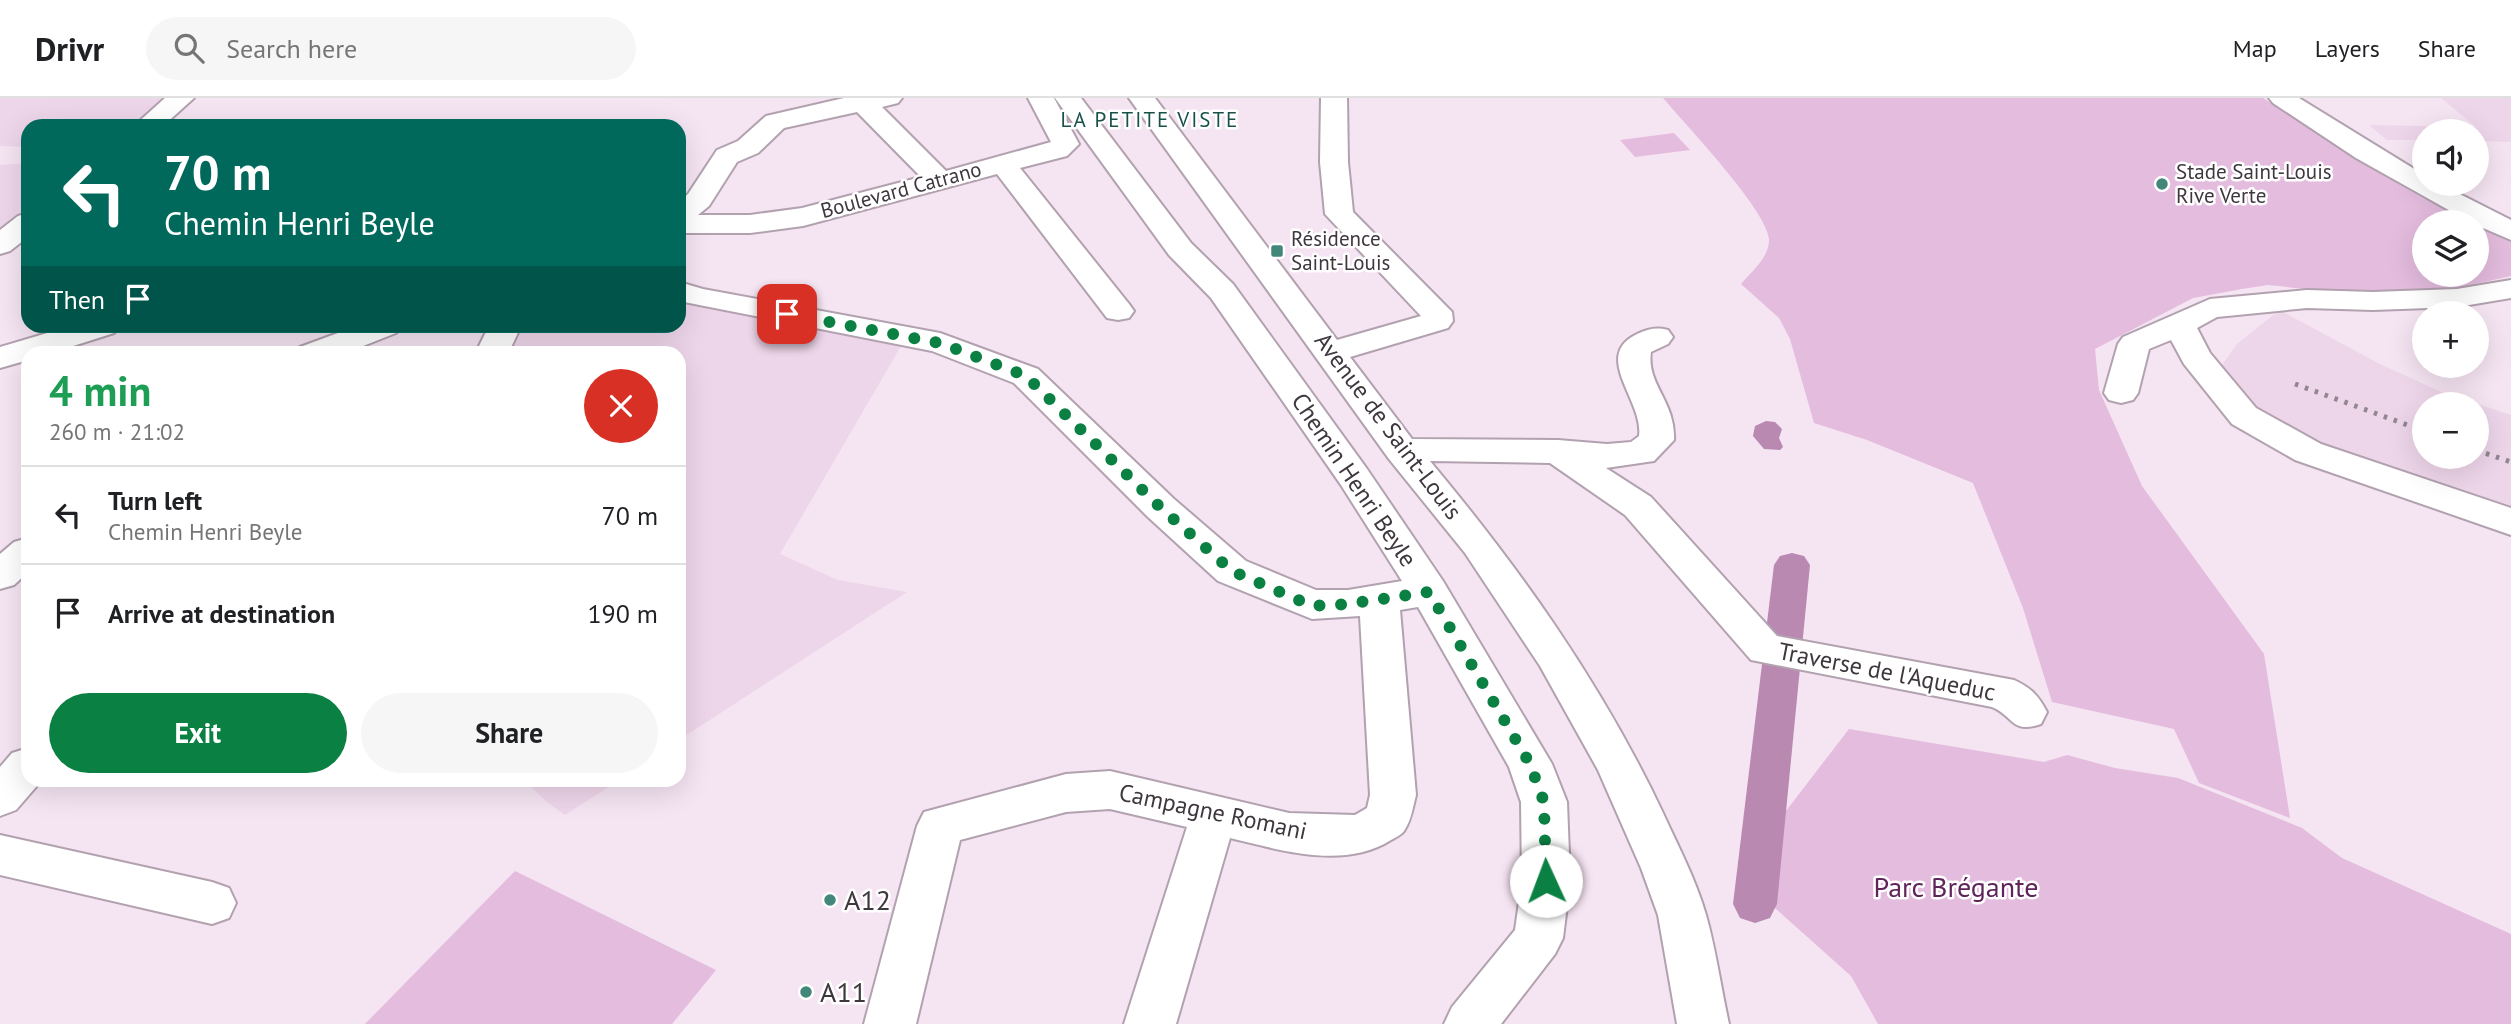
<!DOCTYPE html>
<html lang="en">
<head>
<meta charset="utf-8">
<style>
	body { margin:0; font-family:"PT Sans",sans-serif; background:#f6f6f6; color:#202124; height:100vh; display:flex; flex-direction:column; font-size:26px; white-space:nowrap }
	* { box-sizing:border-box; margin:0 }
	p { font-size:23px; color:#757577 }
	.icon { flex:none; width:38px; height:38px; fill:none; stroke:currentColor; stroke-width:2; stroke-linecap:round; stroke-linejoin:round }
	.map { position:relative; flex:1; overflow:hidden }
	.details { position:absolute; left:21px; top:248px; width:665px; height:441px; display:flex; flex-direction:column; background:#fff; border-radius:21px; box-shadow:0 7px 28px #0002 }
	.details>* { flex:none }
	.hud { position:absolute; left:21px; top:21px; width:665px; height:214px; border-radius:21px; box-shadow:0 7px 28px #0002; background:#00695c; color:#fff; overflow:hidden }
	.buttons { position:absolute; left:2412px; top:21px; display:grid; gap:14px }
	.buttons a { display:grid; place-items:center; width:77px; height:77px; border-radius:50%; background:#fff; box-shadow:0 7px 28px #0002; font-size:35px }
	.pin { position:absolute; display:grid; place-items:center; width:60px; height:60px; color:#fff; margin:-30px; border-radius:14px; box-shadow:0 4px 10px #0006 }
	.me { position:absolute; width:77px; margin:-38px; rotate:358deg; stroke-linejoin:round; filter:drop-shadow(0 0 5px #0008) }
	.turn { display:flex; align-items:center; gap:24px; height:147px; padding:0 28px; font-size:32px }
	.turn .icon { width:91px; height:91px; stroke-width:2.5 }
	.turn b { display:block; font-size:49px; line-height:60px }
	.then { display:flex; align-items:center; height:66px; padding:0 28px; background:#0003; gap:14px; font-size:26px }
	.round { display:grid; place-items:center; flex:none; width:74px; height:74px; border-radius:37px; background:#f6f6f6 }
	.headline { display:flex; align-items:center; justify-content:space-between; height:119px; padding:0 28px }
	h1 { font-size:42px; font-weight:800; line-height:52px; color:#1e9e55 }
	.primary-button { display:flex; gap:14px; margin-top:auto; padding:14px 28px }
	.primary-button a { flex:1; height:80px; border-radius:42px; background:#0b8043; color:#fff; font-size:28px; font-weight:800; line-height:80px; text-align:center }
	.primary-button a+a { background:#f6f6f6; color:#202124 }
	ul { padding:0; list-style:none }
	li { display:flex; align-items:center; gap:21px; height:98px; padding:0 28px; border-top:2px solid #e0e0e0 }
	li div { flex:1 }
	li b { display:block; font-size:26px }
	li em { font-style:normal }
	header { display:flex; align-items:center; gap:42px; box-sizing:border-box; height:98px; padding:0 35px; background:#fff; border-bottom:2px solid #e0e0e0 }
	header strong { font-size:33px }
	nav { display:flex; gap:38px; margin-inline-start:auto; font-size:24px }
	.search { width:490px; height:63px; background:#f6f6f6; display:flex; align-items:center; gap:18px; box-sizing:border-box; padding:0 24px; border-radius:38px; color:#757577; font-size:26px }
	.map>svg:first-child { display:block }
</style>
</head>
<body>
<header>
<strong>Drivr</strong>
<div class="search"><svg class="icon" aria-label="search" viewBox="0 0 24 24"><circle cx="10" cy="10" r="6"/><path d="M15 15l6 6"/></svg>Search here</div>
<nav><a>Map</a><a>Layers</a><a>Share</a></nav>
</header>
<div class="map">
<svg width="2511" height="926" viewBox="0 0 2511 926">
	<rect width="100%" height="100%" fill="#f5e4f2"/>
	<path fill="#eed6ea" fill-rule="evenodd" d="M 0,0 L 168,0 L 133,28 L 28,28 L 28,49 L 0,48 Z
		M 2441,0 L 2511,0 L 2511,44 L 2476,43 L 2476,33 L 2424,33 L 2424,42 L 2387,42 L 2369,27 L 2476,29 Z
		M 28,65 L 28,112 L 0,134 L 0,67 Z
		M 679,201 L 904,243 L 780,456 L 838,482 L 907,494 L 679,642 L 679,256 L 505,256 L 519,228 L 679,228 Z
		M 2283,214 L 2380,266 L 2439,293 L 2511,317 L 2511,417 L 2306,346 L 2262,319 L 2219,277 L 2222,267 L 2237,246 L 2273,217 ZM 2424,306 L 2476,306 L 2476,359 L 2424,359 Z
		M 525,683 L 618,683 L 565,717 L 548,705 Z"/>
	<path fill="#e4bcde" d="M 1663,0 L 2263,0 L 2362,65 L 2421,99 L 2471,124 L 2424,124 L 2424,177 L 2476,177 L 2476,127 L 2511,144 L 2511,178 L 2449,192 L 2353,196 L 2268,187 L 2242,191 L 2193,200 L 2095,251 L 2099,292 L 2142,388 L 2264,556 L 2290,720 L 2199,685 L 2174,631 L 2052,604 L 2023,510 L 1973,385 L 1867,342 L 1814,325 L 1790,241 L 1779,220 L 1741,186 C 1751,174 1770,159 1769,141 C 1767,112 1685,26 1663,0 Z
		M 1674,35 L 1690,52 L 1635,59 L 1620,42 Z
		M 1849,631 L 2044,664 L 2067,657 L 2115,670 L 2178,680 L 2302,730 L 2342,760 L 2511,836 L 2511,926 L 1878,926 L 1851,878 L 1765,801 L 1779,722 Z
		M 515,773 L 716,872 L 672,926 L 365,926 Z"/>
	<path fill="#b989b2" d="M 1766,323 L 1775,324 L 1782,331 L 1779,340 L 1783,349 L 1780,352 L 1764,351 L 1753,338 L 1755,328 Z"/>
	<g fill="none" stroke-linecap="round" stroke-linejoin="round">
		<path fill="#b989b2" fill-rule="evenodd" d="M 1792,455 L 1804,458 L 1810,467 L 1777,806 L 1770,820 L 1755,825 L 1740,820 L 1733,806 L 1774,467 L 1780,458 Z"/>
		<defs>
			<path id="minor" d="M 165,0 L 194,0 L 163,28 L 134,28 Z
				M 844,0 L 902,0 L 898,5 L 882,9 L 946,73 L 1051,44 L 1028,0 L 1054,0 L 1079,46 L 1067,58 L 1020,70 L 1129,206 L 1134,213 L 1129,220 L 1118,222 L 1107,220 L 997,76 L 803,128 L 750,135 L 679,135 L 679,104 L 688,96 L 717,52 L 738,43 L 766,18 ZM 857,14 L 921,79 L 802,110 L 750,117 L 698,117 L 709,108 L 737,64 L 758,55 L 784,30 Z
				M 1055,0 L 1081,0 L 1191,145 L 1233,186 L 1367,371 L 1443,483 L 1552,666 L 1567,704 L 1570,783 L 1563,840 L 1555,856 L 1501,926 L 1444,926 L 1452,909 L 1515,832 L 1522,783 L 1521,704 L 1509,669 L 1418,509 L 1400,512 L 1416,697 C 1413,709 1411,723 1404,733 C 1401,737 1396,739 1391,742 C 1344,772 1280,752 1230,740 L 1176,926 L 1124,926 L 1187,729 L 1110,711 L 1066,714 L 960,742 L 916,926 L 864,926 L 917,728 L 924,714 L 1066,676 L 1110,673 L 1289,715 L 1355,717 L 1367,710 L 1370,697 L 1360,518 L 1312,521 L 1218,483 L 1148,419 L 1014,285 L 932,253 L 679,203 L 679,184 L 703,191 L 940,235 L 1038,271 L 1174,401 L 1246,463 L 1316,492 L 1348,492 L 1402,483 L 1341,387 L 1211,200 L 1169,157 Z
				M 1129,0 L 1155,0 L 1337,242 L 1421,218 L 1325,116 L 1320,64 L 1321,0 L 1347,0 L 1348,64 L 1353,114 L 1452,214 L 1453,223 L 1448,230 L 1350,259 L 1412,341 L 1558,342 L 1607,346 L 1631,344 L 1639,338 C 1644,303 1591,258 1637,236 C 1648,231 1656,229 1668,232 L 1673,239 L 1668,246 L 1651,254 C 1646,286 1676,304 1674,342 L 1654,363 L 1606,370 L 1651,399 L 1777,538 L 2014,582 C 2031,590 2038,597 2047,614 L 2041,626 C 2011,636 2015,619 1992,609 L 1751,562 L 1625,417 L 1550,365 L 1430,363 C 1521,472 1602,586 1663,715 C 1678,748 1696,782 1706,817 C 1716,852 1721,890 1729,926 L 1677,926 L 1658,817 L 1641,770 L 1598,672 L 1540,568 L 1465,455 L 1389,361 Z
				M 28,115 L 28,139 L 10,153 L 0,156 L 0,132 L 18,118 Z
				M 2511,182 L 2511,200 L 2457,209 L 2373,212 L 2307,210 L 2217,219 L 2197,230 L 2210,255 L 2256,310 L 2321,346 L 2511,410 L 2511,437 L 2295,362 L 2232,326 L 2184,266 L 2171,242 L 2149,251 L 2138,295 L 2133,302 L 2121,305 L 2109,302 L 2104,295 L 2118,246 L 2123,239 L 2210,201 L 2307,192 L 2373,194 L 2457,191 Z
				M 71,228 L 119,228 L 114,235 L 48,256 L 28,256 L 28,262 L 0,270 L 0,249 Z
				M 357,228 L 401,228 L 396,235 L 343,256 L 296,256 L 300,249 Z
				M 489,228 L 521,228 L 508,256 L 475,256 Z
				M 28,440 L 28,474 L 14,487 L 0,491 L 0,456 L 14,444 Z
				M 28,650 L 28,682 L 42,682 L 16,712 L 0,718 L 0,669 L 12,655 Z
				M 0,737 L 212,784 L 229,790 L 236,805 L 229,820 L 212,826 L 0,777 Z"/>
			<path id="major" d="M 2269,0 L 2299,0 L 2424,77 L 2424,86 L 2440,86 L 2511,122 L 2511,142 L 2476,127 L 2476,124 L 2470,124 L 2356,60 L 2273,5 Z"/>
		</defs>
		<use href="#minor" stroke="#b2a1af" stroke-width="4"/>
		<use href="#major" stroke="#b2a1af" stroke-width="4"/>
		<use href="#minor" fill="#fff" fill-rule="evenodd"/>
		<use href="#major" fill="#fff" fill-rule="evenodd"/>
		<path stroke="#928790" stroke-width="5" stroke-dasharray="3.5 7" stroke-linecap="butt" d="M 2295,286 L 2424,333
			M 2476,352 L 2511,364"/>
	</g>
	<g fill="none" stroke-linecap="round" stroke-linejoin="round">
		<path stroke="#0b8043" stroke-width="12" stroke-dasharray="0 21.6" d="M 787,216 L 940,245 L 1026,278 L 1161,410 L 1232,473 L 1312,508 L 1348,506 L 1429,494 L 1530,666 L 1544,704 L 1546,783"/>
	</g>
	<g fill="#43877b" stroke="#fff" stroke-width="2.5">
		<circle cx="2162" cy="86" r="7"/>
		<rect x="1270" y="146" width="14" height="14" rx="3.5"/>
		<circle cx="830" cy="802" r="7"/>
		<circle cx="806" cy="894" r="7"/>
	</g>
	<g text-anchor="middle" stroke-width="5" stroke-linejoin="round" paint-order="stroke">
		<g font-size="21" letter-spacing="2" fill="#195149" stroke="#fff">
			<text x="1150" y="29">LA PETITE VISTE</text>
		</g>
		<g font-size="21" fill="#3e373d" stroke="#fff" text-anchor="start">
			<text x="2176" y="81">Stade Saint-Louis<tspan x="2176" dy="24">Rive Verte</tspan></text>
			<text x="1291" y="148">Résidence<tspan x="1291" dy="24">Saint-Louis</tspan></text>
		</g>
		<g font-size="21" fill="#3e373d" stroke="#fff">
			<text transform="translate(901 92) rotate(-15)" y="7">Boulevard Catrano</text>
		</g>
		<g font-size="24" fill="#3e373d" stroke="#fff">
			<text transform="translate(1388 328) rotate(53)" y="8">Avenue de Saint-Louis</text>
			<text transform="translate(1354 382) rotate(56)" y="8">Chemin Henri Beyle</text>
			<text transform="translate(1887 574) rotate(11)" y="8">Traverse de l'Aqueduc</text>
			<text transform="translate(1213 714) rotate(12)" y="8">Campagne Romani</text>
		</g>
		<g font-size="28" fill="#5f255a" stroke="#fff">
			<text x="1956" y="799">Parc Brégante</text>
		</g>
		<g font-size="28" fill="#3e373d" stroke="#fff" text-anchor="start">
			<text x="844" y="812">A12</text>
			<text x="820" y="904">A11</text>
		</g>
	</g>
</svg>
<div class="buttons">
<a><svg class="icon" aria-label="sound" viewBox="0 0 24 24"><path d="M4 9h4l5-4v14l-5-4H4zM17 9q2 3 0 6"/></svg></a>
<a><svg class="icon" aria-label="layers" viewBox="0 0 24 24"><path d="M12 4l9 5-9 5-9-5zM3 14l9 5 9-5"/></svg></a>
<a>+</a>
<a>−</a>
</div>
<div class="pin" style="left:787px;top:216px;background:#d93025"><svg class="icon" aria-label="arrive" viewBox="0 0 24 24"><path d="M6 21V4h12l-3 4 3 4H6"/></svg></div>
<svg class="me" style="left:1546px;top:783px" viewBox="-20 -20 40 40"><circle r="19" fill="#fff"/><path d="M0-13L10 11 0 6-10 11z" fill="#0b8043"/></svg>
<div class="hud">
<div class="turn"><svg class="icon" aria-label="left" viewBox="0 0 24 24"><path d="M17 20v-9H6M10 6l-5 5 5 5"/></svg><div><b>70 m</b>Chemin Henri Beyle</div></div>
<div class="then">Then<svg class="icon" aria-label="arrive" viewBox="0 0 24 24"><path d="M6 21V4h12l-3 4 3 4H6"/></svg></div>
</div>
<section class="details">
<div class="headline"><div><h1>4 min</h1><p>260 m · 21:02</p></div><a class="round" style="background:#d93025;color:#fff"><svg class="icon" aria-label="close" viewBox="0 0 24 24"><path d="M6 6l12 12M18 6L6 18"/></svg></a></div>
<ul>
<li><svg class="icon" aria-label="left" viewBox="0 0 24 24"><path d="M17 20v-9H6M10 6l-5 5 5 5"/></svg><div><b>Turn left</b><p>Chemin Henri Beyle</p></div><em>70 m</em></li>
<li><svg class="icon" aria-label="arrive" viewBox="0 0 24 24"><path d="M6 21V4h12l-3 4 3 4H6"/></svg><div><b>Arrive at destination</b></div><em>190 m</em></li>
</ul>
<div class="primary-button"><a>Exit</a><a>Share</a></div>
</section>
</div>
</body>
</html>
